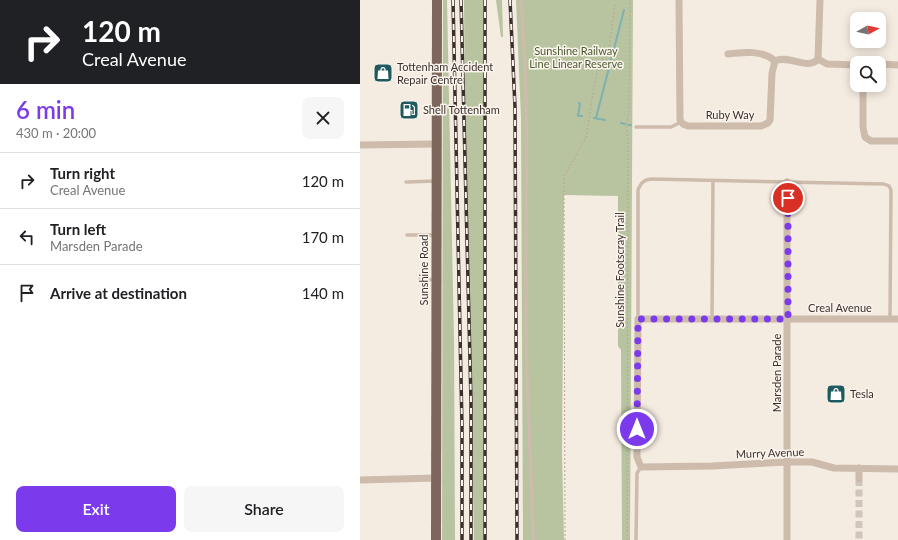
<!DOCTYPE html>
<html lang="en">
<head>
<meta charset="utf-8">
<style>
	body { margin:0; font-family:Lato,sans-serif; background:#f6f6f6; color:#202124; height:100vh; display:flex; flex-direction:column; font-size:15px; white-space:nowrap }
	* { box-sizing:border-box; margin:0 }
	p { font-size:13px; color:#757577 }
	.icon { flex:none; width:22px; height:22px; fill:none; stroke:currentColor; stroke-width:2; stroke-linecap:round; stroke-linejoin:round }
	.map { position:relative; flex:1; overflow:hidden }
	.panel { display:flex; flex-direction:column; background:#fff; width:360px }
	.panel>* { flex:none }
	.guide { background:#202124; color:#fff; overflow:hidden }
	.needle { width:26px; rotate:82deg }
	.tools { position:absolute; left:490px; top:12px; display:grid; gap:8px }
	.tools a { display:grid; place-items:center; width:36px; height:36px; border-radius:8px; background:#fff; box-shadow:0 2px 10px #0003; font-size:20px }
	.pin { position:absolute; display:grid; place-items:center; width:34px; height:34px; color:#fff; margin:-17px; border:2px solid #fff; border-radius:50%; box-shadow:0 1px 4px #0007 }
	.me { position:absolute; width:44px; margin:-22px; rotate:0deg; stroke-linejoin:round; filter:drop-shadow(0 0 3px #0008) }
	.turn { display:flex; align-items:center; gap:14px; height:84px; padding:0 16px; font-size:18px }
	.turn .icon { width:52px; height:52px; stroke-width:2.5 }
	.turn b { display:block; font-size:28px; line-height:34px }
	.round { display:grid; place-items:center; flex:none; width:42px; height:42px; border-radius:8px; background:#f6f6f6 }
	.overview { display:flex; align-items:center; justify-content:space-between; height:68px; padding:0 16px }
	h1 { font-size:24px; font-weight:600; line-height:30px; color:#7c3aed }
	.button { display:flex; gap:8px; margin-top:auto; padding:8px 16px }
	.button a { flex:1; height:46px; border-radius:8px; background:#7c3aed; color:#fff; font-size:16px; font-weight:600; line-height:46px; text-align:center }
	.button a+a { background:#f6f6f6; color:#202124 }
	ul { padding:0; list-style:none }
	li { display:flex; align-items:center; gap:12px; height:56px; padding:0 16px; border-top:1px solid #e0e0e0 }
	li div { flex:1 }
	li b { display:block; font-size:15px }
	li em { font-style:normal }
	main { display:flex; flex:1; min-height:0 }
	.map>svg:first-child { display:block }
</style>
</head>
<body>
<main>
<section class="panel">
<div class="guide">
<div class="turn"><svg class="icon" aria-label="right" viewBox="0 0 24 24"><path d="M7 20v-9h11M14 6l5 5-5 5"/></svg><div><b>120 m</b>Creal Avenue</div></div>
</div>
<div class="overview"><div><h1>6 min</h1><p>430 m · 20:00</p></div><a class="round"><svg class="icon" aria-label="close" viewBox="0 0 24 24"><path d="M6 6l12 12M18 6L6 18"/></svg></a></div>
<ul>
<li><svg class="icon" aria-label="right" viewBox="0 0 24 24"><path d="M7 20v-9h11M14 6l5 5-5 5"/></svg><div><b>Turn right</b><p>Creal Avenue</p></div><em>120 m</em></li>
<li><svg class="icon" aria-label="left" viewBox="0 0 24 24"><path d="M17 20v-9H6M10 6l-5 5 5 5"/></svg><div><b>Turn left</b><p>Marsden Parade</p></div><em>170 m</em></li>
<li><svg class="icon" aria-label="arrive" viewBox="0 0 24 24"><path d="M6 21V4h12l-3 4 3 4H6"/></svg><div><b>Arrive at destination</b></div><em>140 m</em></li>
</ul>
<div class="button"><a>Exit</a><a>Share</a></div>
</section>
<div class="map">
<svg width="538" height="540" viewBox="0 0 538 540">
	<rect width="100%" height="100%" fill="#f4ebe1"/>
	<path fill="#b8c4a0" d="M 83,0 L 87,0 L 94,339 L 95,540 L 82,540 Z
		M 104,0 L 123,0 L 123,540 L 114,540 L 105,108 Z
		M 136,0 L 142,0 L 143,37 L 141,37 Z
		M 156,0 L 273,0 L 270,540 L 262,540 L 261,350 L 258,346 L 258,196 L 204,195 L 202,453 L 204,540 L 163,540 L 161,118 Z"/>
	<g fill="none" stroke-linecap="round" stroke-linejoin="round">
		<path stroke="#7fb0b2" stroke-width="2" d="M 219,103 L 220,104 L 218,116 L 222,116
			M 234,118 L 245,120
			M 236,118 L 264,10
			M 261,123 L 265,124
			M 268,125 L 271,125"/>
		<path stroke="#cfc6bd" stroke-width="7" stroke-dasharray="7 3.5" stroke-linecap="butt" d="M 499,479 L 499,540"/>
		<path stroke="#b9a596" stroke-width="1" stroke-dasharray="2 2" stroke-linecap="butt" d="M 205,540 L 204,176 L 226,138 L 234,87 L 239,64 L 249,48 L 255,5
			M 267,540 L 268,141 L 266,126 L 269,114 L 270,0"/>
		<path stroke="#cdbbac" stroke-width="3.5" d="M 161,0 C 170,107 165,215 166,323 C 166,395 172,468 173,540
			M 276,127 L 311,127 L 321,122
			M 46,182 L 76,181
			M 47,235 L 76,235
			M 60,279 L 75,280
			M 278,319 L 278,190 C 281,183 283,180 291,179 L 524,184 L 529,186 L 531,190 L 530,319
			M 352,319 L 353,181
			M 276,540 L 277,473 L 281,467"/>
		<path stroke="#cdbbac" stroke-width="7" d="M 319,0 L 320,120 L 323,124 L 328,126 L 401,126 L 408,123 L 410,120 L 412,73 L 415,61 C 428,54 448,71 458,59 L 460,0
			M 368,54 C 383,52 403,50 415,61
			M 458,59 L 467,64 L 497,65
			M 519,64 L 538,65
			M 503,85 L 503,127 L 505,137 L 511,141 L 538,141
			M 0,145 L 76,144
			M 538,319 L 278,319 L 277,457 L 281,467 L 352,466 L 427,462 L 452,462 L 474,468 L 538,469
			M 499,468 L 499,479
			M 0,480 L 76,478
			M 427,540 L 427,182"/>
		<path stroke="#7d675c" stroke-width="10" d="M 76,540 L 77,0"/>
		<defs>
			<path id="rail" d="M 93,0 L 102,426 L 102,540
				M 101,0 L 111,401 L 111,540
				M 125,0 L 125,540
				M 150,0 L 155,107 L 157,540"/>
		</defs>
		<use href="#rail" stroke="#3b302b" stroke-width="3.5"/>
		<use href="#rail" stroke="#fbf5ee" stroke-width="2" stroke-dasharray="6" stroke-linecap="butt"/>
	</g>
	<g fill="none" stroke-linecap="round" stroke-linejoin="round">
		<path stroke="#7c3aed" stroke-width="7" stroke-dasharray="0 12.6" d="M 277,429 L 278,319 L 428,319 L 428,198"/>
	</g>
	<defs>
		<symbol id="shop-square" viewBox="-11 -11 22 22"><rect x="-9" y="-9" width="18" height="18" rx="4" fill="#1f5a5e" stroke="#fbf5ee"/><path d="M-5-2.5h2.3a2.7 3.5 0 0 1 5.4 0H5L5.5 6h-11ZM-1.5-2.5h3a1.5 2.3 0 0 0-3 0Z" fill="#fff"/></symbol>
		<symbol id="fuel-square" viewBox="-11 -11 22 22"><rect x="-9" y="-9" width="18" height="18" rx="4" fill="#1f5a5e" stroke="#fbf5ee"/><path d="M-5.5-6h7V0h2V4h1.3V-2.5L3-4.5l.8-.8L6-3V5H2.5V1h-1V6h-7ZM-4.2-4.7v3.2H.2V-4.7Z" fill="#fff"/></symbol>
	</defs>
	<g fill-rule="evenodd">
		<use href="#shop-square" x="12" y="62" width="22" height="22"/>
		<use href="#fuel-square" x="38" y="99" width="22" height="22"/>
		<use href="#shop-square" x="465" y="383" width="22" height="22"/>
	</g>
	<g text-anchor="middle" stroke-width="3" stroke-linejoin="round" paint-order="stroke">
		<g font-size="11" fill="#4a5a2e" stroke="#fbf5ee">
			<text x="216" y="55">Sunshine Railway<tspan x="216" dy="13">Line Linear Reserve</tspan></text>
		</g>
		<g font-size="11" fill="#3b302b" stroke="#fbf5ee" text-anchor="start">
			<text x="37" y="71">Tottenham Accident<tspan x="37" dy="13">Repair Centre</tspan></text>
			<text x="63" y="114">Shell Tottenham</text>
			<text x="490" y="398">Tesla</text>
		</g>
		<g font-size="11" fill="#3b302b" stroke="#fbf5ee">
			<text x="370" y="119">Ruby Way</text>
			<text transform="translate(64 270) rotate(-90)" y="4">Sunshine Road</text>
			<text transform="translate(260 270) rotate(-90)" y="4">Sunshine Footscray Trail</text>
			<text x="480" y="312">Creal Avenue</text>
			<text transform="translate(417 373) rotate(-90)" y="4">Marsden Parade</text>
			<text transform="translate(410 453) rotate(-2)" y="4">Murry Avenue</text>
		</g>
	</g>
</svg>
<div class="tools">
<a><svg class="needle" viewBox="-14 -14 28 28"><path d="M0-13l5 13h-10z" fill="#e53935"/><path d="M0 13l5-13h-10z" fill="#757577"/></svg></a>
<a><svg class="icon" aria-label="search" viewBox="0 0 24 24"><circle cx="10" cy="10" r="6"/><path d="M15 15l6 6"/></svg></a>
</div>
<div class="pin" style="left:428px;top:198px;background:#d93025"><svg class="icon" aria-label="arrive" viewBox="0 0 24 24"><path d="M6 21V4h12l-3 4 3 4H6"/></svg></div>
<svg class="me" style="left:277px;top:429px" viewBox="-20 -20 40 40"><circle r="17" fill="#7c3aed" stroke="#fff" stroke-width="3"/><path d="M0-11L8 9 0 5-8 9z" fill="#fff"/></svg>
</div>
</main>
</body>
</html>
